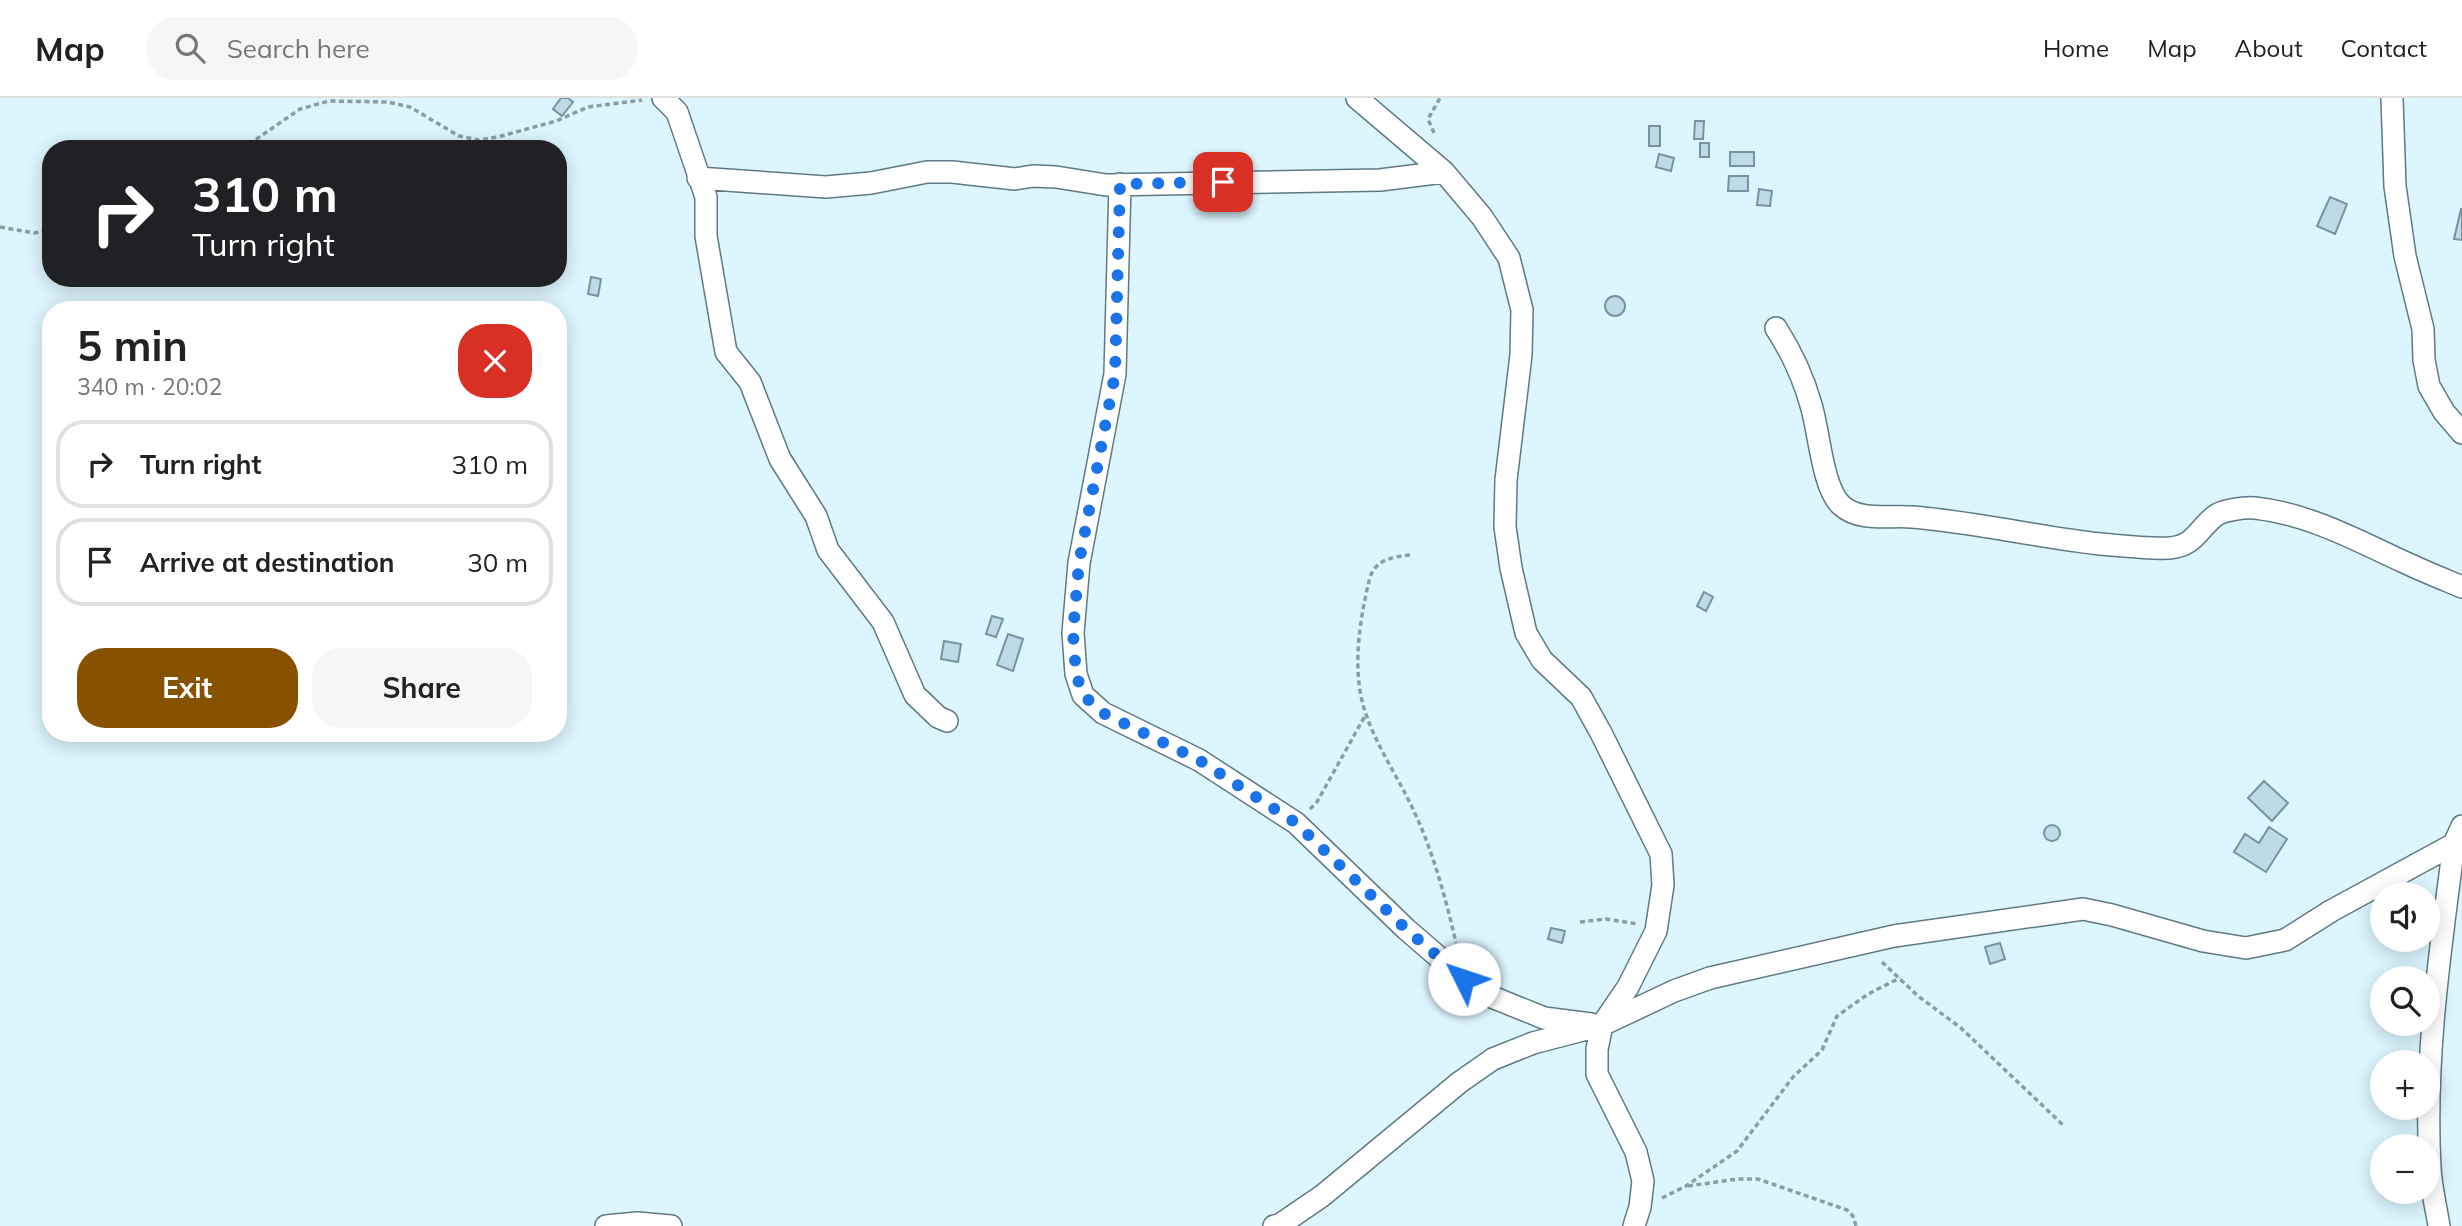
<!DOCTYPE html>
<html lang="en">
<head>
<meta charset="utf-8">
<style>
	body { margin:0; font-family:Mulish,sans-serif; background:#f6f6f6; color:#222; height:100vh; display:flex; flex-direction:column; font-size:26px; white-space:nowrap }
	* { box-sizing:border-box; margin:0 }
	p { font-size:23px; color:#767676 }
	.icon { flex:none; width:38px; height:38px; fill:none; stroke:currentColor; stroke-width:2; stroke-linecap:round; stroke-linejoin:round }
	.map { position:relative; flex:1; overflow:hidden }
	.drawer { position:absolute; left:42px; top:203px; width:525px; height:441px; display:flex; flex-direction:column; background:#fff; border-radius:28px; box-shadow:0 4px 18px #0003 }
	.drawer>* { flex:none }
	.banner { position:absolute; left:42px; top:42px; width:525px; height:147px; border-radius:28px; box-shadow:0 4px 18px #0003; background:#202124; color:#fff; overflow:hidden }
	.buttons { position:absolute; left:2370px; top:784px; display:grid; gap:14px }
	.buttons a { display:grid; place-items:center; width:70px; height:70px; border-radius:50%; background:#fff; box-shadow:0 4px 18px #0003; font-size:35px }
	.pin { position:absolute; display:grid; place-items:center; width:60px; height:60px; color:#fff; margin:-30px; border-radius:14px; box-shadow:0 4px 10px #0006 }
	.me { position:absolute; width:77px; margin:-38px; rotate:311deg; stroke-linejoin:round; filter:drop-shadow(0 0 5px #0008) }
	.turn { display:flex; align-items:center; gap:24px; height:147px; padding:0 35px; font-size:32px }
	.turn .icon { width:91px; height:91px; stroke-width:2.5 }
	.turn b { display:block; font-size:49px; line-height:60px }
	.round { display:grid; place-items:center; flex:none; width:74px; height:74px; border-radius:28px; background:#f6f6f6 }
	.summary { display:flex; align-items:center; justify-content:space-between; height:119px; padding:0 35px }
	h1 { font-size:42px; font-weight:700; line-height:52px }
	.action { display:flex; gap:14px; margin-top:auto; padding:14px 35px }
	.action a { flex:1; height:80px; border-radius:28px; background:#875200; color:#fff; font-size:28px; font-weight:700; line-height:80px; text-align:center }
	.action a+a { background:#f6f6f6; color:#222 }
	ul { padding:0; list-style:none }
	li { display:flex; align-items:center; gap:21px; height:88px; margin:0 14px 10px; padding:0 21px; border:4px solid #e0e0e0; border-radius:28px }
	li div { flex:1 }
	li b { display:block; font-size:26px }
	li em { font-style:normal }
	header { display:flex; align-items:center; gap:42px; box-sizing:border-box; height:98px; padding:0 35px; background:#fff; border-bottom:2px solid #e0e0e0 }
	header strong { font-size:33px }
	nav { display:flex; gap:38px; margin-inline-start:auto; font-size:24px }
	.search { width:490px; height:63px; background:#f6f6f6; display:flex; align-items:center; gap:18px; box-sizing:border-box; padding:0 24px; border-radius:28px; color:#767676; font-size:26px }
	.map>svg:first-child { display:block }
</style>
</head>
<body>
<header>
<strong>Map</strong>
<div class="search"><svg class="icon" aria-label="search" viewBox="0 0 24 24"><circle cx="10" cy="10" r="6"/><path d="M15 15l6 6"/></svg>Search here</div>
<nav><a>Home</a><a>Map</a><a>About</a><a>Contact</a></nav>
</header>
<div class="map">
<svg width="2462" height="1128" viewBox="0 0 2462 1128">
	<rect width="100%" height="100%" fill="#ddf5fe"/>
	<path fill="#bddbe6" stroke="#78939e" stroke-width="2" d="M 561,0 L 568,0 L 573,4 L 562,18 L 553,11 Z
		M 1695,23 L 1704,23 L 1703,41 L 1694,41 Z
		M 1649,28 L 1660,28 L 1660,48 L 1649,48 Z
		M 1700,45 L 1709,45 L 1709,59 L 1700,59 Z
		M 1730,54 L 1754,54 L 1754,68 L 1730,68 Z
		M 1659,56 L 1674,60 L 1671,73 L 1656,69 Z
		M 1729,78 L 1748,78 L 1748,93 L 1728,93 Z
		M 1759,91 L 1772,93 L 1770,108 L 1757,107 Z
		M 2330,99 L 2347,106 L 2335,136 L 2317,128 Z
		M 2461,111 L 2462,111 L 2462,142 L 2454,141 Z
		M 591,179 L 601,181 L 598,198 L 588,196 Z
		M1605 208a10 10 0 1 1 20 0a10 10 0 1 1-20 0Z
		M 1704,494 L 1713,499 L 1706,513 L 1697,508 Z
		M 992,518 L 1003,521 L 996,539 L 986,536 Z
		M 1008,536 L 1023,541 L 1013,573 L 997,567 Z
		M 944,543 L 961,546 L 958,564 L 941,561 Z
		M 2264,683 L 2288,705 L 2272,723 L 2248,700 Z
		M2044 735a8 8 0 1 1 16 0a8 8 0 1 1-16 0Z
		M 2269,729 L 2287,741 L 2266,774 L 2234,754 L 2245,736 L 2259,745 Z
		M 1551,830 L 1565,833 L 1562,845 L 1548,841 Z
		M 2000,845 L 2005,861 L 1990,866 L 1985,849 Z"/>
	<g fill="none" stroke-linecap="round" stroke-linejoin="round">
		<defs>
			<path id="street" d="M 663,0 L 677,14 L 706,99 L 706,138 L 726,254 L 750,284 L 780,361 L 816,418 L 828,452 L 883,524 L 915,597 L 938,619 L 947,623
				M 1357,0 L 1444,74 L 1482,119 L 1509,160 L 1522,212 L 1521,257 L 1506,382 L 1505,429 L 1511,470 L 1526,535 L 1542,562 L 1581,599 L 1601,635 L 1661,756 L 1663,787 L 1656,833 L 1628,889 L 1602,927 L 1597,951 L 1597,976 L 1636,1054 L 1643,1083 L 1640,1109 L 1634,1128
				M 2392,0 L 2395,88 L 2405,158 L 2423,231 L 2424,262 L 2429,288 L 2444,314 L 2462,335
				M 698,80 L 826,89 L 871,85 L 927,74 L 952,74 L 1015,81 L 1033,78 L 1056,79 L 1106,87 L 1380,82 L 1444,74
				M 1120,86 L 1115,276 L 1079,465 L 1073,535 L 1076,576 L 1083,597 L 1103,615 L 1199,662 L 1296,725 L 1406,831 L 1464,881 L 1492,899 L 1544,920 L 1591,926
				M 1776,230 C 1792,255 1803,278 1811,307 C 1819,332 1822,389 1841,407 C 1859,424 1890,417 1912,419 C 1975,424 2037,439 2101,446 C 2123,448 2147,451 2169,450 C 2195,448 2197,432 2215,418 C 2222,412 2246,409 2255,410 C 2309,416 2356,442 2404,464 C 2423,473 2443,481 2462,489
				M 606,1128 L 637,1125 L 671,1128
				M 1274,1128 L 1281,1126 L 1322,1098 L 1460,984 L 1493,961 L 1533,945 L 1602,927 L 1674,893 L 1710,880 L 1894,838 L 2083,811 L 2112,817 L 2203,843 L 2246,850 L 2285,842 L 2331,813 L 2454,746
				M 2439,1128 C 2436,1109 2431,1089 2430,1070 C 2424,961 2440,854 2454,746 L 2462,728"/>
		</defs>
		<use href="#street" stroke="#5f7a84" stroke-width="24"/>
		<path stroke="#8a9da4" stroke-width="3.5" stroke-dasharray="5 3.5" stroke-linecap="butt" d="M 1434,35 L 1428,21 L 1440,0
			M 242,51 L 300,11 L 329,3 L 388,4 L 410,9 L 459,38 L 479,42 L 498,39 L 556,23 L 588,9 L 642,2
			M 0,129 L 35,135 L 51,130
			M 1410,457 C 1392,459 1377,461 1370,479 C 1362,512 1355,550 1359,585 C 1363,627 1390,665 1409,703 C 1431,746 1445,797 1456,845
			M 1310,711 L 1317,704 L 1366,616
			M 1580,824 L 1606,821 L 1638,826
			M 1882,864 L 1918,898 L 1961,930 L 2063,1027
			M 1688,1088 L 1738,1081 L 1758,1081 L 1847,1112 L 1853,1118 L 1856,1128
			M 1662,1100 L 1686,1088 L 1737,1053 L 1793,979 L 1822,952 L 1837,918 L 1868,896 L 1900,880"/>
		<use href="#street" stroke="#fff" stroke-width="21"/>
	</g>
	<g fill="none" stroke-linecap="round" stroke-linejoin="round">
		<path stroke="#1a73e8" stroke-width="12" stroke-dasharray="0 21.6" d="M 1223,84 L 1120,86 L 1115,276 L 1079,465 L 1073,535 L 1076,576 L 1083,597 L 1103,615 L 1199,662 L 1296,725 L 1406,831 L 1464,881"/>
	</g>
</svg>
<div class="buttons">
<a><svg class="icon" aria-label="sound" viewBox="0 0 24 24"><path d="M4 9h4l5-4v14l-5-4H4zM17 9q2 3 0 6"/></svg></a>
<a><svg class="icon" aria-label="search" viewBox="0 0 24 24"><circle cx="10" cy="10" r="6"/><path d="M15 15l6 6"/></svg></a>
<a>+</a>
<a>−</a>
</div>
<div class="pin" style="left:1223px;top:84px;background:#d93025"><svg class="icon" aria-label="arrive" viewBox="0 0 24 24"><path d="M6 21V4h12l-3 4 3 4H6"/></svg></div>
<svg class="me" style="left:1464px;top:881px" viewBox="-20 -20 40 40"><circle r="19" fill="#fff"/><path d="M0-13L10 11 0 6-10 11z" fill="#1a73e8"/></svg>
<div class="banner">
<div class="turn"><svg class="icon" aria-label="right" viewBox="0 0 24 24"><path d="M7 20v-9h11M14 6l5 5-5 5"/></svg><div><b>310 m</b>Turn right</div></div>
</div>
<section class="drawer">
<div class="summary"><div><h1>5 min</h1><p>340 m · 20:02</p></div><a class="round" style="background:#d93025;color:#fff"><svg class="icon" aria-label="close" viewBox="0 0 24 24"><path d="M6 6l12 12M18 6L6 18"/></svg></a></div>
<ul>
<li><svg class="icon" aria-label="right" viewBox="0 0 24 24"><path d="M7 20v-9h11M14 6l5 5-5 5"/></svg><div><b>Turn right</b></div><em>310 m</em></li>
<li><svg class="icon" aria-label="arrive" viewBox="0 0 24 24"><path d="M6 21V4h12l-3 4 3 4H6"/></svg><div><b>Arrive at destination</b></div><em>30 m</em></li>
</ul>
<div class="action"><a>Exit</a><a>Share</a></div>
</section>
</div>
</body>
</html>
